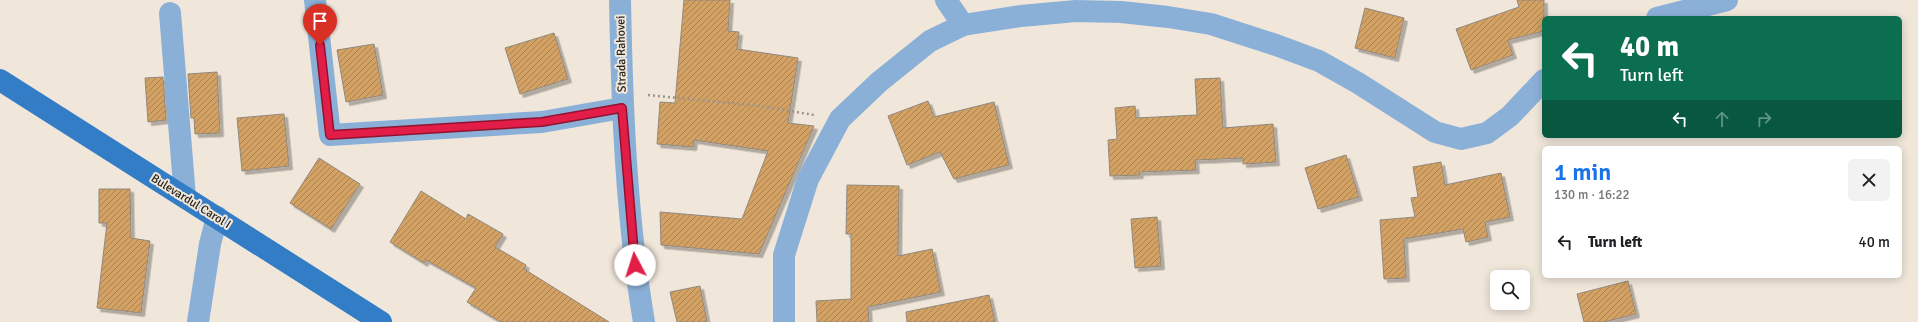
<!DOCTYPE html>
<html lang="en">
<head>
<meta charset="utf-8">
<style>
	body { margin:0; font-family:Signika,sans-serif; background:#f2f2f2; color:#202124; height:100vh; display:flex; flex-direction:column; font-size:15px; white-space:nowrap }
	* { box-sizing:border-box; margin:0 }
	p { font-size:13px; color:#757577 }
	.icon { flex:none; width:22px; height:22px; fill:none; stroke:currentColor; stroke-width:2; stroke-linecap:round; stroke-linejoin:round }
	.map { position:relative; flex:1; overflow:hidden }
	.panel { position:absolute; left:1542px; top:146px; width:360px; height:132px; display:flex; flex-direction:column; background:#fff; border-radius:6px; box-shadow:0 2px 10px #0003 }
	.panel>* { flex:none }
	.banner { position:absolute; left:1542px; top:16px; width:360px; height:122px; border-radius:6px; box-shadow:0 2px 10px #0003; background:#0b6e4f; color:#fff; overflow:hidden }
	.tools { position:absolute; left:1490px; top:270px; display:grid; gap:8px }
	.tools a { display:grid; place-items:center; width:40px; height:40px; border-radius:6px; background:#fff; box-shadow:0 2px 10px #0003; font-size:20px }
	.pin { position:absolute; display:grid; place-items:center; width:34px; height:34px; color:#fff; margin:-41px -17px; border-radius:50% 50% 50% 0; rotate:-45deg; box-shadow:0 0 4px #0007 }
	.pin .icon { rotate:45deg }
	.me { position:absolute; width:44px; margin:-22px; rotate:355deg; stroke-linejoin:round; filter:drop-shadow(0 0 3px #0008) }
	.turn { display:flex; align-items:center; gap:14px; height:84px; padding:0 12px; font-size:18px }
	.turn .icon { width:52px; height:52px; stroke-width:2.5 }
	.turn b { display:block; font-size:28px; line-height:34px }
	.lanes { display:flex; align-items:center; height:38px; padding:0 12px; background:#0003; justify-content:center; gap:20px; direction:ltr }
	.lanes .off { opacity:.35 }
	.round { display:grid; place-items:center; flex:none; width:42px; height:42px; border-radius:6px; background:#f2f2f2 }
	.overview { display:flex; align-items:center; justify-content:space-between; height:68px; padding:0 12px }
	h1 { font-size:24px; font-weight:600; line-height:30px; color:#1a73e8 }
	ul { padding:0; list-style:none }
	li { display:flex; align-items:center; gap:12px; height:56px; padding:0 12px }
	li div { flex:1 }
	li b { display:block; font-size:15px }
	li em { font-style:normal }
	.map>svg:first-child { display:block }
</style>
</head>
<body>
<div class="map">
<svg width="1918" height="322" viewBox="0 0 1918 322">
	<defs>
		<pattern id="building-hatch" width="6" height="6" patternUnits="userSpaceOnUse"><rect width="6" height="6" fill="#d2a163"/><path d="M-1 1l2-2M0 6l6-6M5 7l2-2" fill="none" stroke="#aa8351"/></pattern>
		<filter id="shadow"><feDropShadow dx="3.5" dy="3.5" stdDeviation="0" flood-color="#0004"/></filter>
	</defs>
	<rect width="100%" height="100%" fill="#f0e6da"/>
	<path fill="url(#building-hatch)" stroke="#91887e" filter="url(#shadow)" d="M 684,0 L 730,0 L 728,31 L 739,32 L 737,49 L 798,58 L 788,123 L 814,126 L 759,254 L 661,245 L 660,212 L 742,219 L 768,151 L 694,140 L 693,147 L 657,144 L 660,102 L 675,103 Z
		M 1517,0 L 1544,0 L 1544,31 L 1508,40 L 1513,55 L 1471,70 L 1456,29 L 1519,7 Z
		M 1365,8 L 1404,18 L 1395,58 L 1355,48 Z
		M 554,33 L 568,79 L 520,94 L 505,48 Z
		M 374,44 L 383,95 L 346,102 L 337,50 Z
		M 217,72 L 220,133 L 195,134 L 194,118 L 191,118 L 188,74 Z
		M 163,77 L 166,120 L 148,122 L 145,78 Z
		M 1220,78 L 1223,128 L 1273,124 L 1276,162 L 1243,164 L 1243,158 L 1195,160 L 1196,170 L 1139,172 L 1140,175 L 1110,176 L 1108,140 L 1117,139 L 1115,108 L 1135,106 L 1136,118 L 1197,115 L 1195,79 Z
		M 928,101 L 934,117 L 994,102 L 1009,165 L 954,179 L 940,152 L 907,165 L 888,116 Z
		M 284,114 L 289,166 L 242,171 L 237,118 Z
		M 1346,155 L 1359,197 L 1318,209 L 1305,168 Z
		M 319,158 L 360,184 L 331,229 L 290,203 Z
		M 1441,162 L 1445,185 L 1501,173 L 1510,217 L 1485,222 L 1488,237 L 1466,242 L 1463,229 L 1404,239 L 1406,278 L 1384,279 L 1380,220 L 1415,217 L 1411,198 L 1418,197 L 1413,167 Z
		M 847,185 L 899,186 L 898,256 L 932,249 L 941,292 L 868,307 L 869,322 L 817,322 L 816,301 L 851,299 L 851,234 L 846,234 Z
		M 99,189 L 130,189 L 131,238 L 150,241 L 141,313 L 97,308 L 107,223 L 99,223 Z
		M 421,191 L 466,219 L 468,214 L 503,234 L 495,247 L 526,265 L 524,269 L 609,322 L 501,322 L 467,302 L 476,288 L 426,260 L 424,263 L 390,242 Z
		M 1157,217 L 1161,266 L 1135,268 L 1131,219 Z
		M 1628,281 L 1636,314 L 1604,322 L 1584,322 L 1577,294 Z
		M 700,286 L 707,322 L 677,322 L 670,292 Z
		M 989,295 L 995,322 L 907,322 L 906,312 Z"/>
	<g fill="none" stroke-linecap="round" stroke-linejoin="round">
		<path stroke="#9c948b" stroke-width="2.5" stroke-dasharray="2 3" stroke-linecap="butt" d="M 648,95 L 761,106 L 814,115"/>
		<path stroke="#8bb0d8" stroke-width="22" d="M 315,0 L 330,135 L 542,122 L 622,108
			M 620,0 C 622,107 626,216 644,322
			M 946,0 L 963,25
			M 170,13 L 185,197
			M 1657,18 L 1727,0
			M 198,322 L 210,244 L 217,217
			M 784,322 L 784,255 L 808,179 L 840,119 L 879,82 L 930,41 L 963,25 L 1021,16 L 1076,11 L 1121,12 L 1168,17 L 1211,24 L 1276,45 L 1319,61 L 1358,83 L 1435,132 L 1461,139 L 1487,133 L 1510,116 L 1544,80"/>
		<path stroke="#337dc7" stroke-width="22" d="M 0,80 L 381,322"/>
	</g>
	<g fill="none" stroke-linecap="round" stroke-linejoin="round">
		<defs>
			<path id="route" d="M 320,45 L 330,135 L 542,122 L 622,108 L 635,265"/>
		</defs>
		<use href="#route" stroke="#92132f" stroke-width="10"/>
		<use href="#route" stroke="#e11d48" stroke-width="7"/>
	</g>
	<g text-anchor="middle" stroke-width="4" stroke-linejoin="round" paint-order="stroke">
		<g font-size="12" fill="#27241f" stroke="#f0e6da">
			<text transform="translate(621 54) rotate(-91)" y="4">Strada Rahovei</text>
			<text transform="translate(191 201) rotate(32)" y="4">Bulevardul Carol I</text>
		</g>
	</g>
</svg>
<div class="tools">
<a><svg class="icon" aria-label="search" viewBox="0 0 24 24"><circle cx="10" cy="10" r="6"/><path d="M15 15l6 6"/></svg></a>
</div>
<div class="pin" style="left:320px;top:45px;background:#d93025"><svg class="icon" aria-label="arrive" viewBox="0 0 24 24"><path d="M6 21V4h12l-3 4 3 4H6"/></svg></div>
<svg class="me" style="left:635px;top:265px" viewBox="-20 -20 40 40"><circle r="19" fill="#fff"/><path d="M0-13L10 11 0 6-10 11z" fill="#e11d48"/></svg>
<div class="banner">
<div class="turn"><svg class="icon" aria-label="left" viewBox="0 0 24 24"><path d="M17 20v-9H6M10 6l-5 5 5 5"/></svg><div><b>40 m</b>Turn left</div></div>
<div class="lanes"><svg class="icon" aria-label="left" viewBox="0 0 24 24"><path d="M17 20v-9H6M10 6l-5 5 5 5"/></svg><svg class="icon off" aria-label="ahead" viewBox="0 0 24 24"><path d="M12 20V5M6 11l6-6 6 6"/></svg><svg class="icon off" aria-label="right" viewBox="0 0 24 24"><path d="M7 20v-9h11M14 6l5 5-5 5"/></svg></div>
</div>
<section class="panel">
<div class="overview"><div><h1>1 min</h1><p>130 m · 16:22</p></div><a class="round"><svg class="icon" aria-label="close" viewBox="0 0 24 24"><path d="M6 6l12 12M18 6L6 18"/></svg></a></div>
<ul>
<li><svg class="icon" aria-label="left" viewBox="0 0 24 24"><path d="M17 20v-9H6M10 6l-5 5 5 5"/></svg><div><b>Turn left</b></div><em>40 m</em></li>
</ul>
</section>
</div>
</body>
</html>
